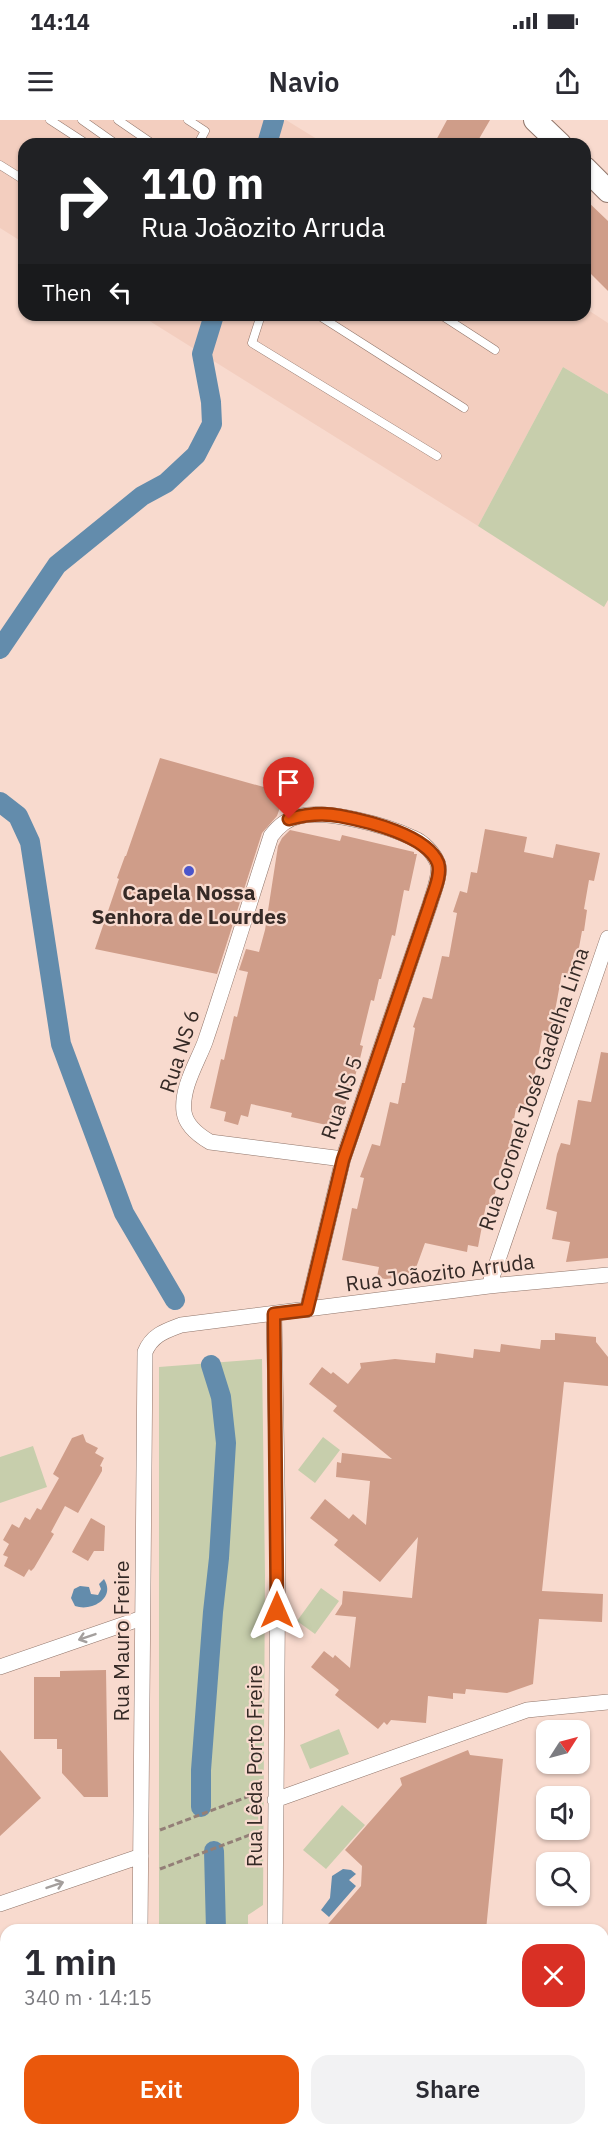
<!DOCTYPE html>
<html lang="en">
<head>
<meta charset="utf-8">
<style>
	body { margin:0; font-family:"IBM Plex Sans",sans-serif; background:#f2f2f3; color:#2b2b33; height:100vh; display:flex; flex-direction:column; font-size:22px; white-space:nowrap }
	* { box-sizing:border-box; margin:0 }
	p { font-size:20px; color:#7c7c81 }
	.icon { flex:none; width:33px; height:33px; fill:none; stroke:currentColor; stroke-width:2; stroke-linecap:round; stroke-linejoin:round }
	.map { position:relative; flex:1; overflow:hidden }
	.sheet { position:absolute; left:0px; top:1804px; width:609px; height:212px; display:flex; flex-direction:column; background:#fff; border-radius:18px 18px 0 0; box-shadow:0 2px 4px #0004 }
	.sheet>* { flex:none }
	.top-card { position:absolute; left:18px; top:18px; width:573px; height:183px; border-radius:18px; box-shadow:0 2px 4px #0004; background:#202124; color:#fff; overflow:hidden }
	.needle { width:39px; rotate:54deg }
	.fabs { position:absolute; left:536px; top:1600px; display:grid; gap:12px }
	.fabs a { display:grid; place-items:center; width:54px; height:54px; border-radius:12px; background:#fff; box-shadow:0 2px 4px #0004; font-size:30px }
	.pin { position:absolute; display:grid; place-items:center; width:51px; height:51px; color:#fff; margin:-62px -26px; border-radius:50% 50% 50% 0; rotate:-45deg; box-shadow:0 0 6px #0007 }
	.pin .icon { rotate:45deg }
	.me { position:absolute; width:66px; margin:-33px; rotate:0deg; stroke-linejoin:round; filter:drop-shadow(0 0 4px #0008) }
	.turn { display:flex; align-items:center; gap:21px; height:126px; padding:0 24px; font-size:27px }
	.turn .icon { width:78px; height:78px; stroke-width:2.5 }
	.turn b { display:block; font-size:42px; line-height:51px }
	.then { display:flex; align-items:center; height:57px; padding:0 24px; background:#0003; gap:12px; font-size:22px }
	.round { display:grid; place-items:center; flex:none; width:63px; height:63px; border-radius:18px; background:#f2f2f3 }
	.summary { display:flex; align-items:center; justify-content:space-between; height:102px; padding:0 24px }
	h1 { font-size:36px; font-weight:600; line-height:45px }
	.action { display:flex; gap:12px; margin-top:auto; padding:12px 24px }
	.action a { flex:1; height:69px; border-radius:18px; background:#ea580c; color:#fff; font-size:24px; font-weight:600; line-height:69px; text-align:center }
	.action a+a { background:#f2f2f3; color:#2b2b33 }
	.status { display:flex; justify-content:space-between; align-items:center; height:42px; padding:0 30px; background:#fff; direction:ltr }
	.status svg { height:16px; fill:currentColor }
	header { display:flex; justify-content:space-between; align-items:center; height:78px; padding:0 24px; background:#fff; font-size:27px; font-weight:600 }
	.map>svg:first-child { display:block }
</style>
</head>
<body>
<div class="status"><b>14:14</b><svg viewBox="0 0 49 12"><path d="M0 12V9h3v3zM5 12V6h3v6zM10 12V3h3v9zM15 12V0h3v12zM26 1h20v11H26zM47 4h2v5h-2z"/></svg></div>
<header><svg class="icon" aria-label="menu" viewBox="0 0 24 24"><path d="M4 6h16M4 12h16M4 18h16"/></svg>Navio<svg class="icon" aria-label="share" viewBox="0 0 24 24"><path d="M12 15V3M7 8l5-5 5 5M5 13v7h14v-7"/></svg></header>
<div class="map">
<svg width="608" height="2015" viewBox="0 0 608 2015">
	<rect width="100%" height="100%" fill="#f8dace"/>
	<path fill="#f3cebf" d="M 0,0 L 286,0 L 325,24 L 24,24 L 24,123 L 0,108 Z
		M 585,188 L 608,203 L 608,274 L 563,247 L 478,406 L 140,195 L 585,195 Z"/>
	<path fill="#c7ceac" d="M 563,247 L 608,274 L 608,480 L 604,487 L 478,406 Z
		M 262,1239 L 265,1454 L 263,1785 L 248,1795 L 248,1810 L 159,1810 L 159,1247 Z
		M 323,1317 L 340,1330 L 315,1363 L 298,1350 Z
		M 33,1326 L 47,1367 L 0,1383 L 0,1337 Z
		M 321,1468 L 339,1481 L 315,1514 L 297,1501 Z
		M 339,1609 L 349,1634 L 310,1649 L 300,1625 Z
		M 342,1685 L 365,1705 L 326,1749 L 303,1730 Z
		M 155,2010 L 314,2010 L 318,2015 L 155,2015 Z"/>
	<path fill="#638cac" d="M 104,1459 C 116,1478 92,1492 75,1486 L 71,1478 L 74,1469 L 80,1466 L 89,1467 L 91,1474 L 98,1475 L 101,1469 L 99,1464 Z
		M 343,1749 L 351,1750 L 356,1754 L 349,1760 L 356,1766 L 329,1797 L 321,1790 L 330,1778 L 332,1756 Z"/>
	<g fill="none" stroke-linecap="round" stroke-linejoin="round">
		<path stroke="#638cac" stroke-width="20" d="M 267,24 L 274,0
			M 0,529 L 57,445 L 142,376 L 166,363 L 196,335 L 212,304 L 211,282 L 202,234 L 214,195
			M 0,682 L 18,696 L 30,722 L 61,924 L 124,1093 L 175,1180
			M 201,1687 L 201,1650 L 213,1492 L 219,1438 L 226,1323 L 221,1277 L 211,1245
			M 214,1731 L 216,1810
			M 223,2015 L 223,2010"/>
	</g>
	<path fill="#cf9d89" d="M 447,0 L 490,0 L 476,24 L 434,24 Z
		M 585,79 L 608,101 L 608,171 L 585,148 Z
		M 160,638 L 285,673 L 277,696 L 262,713 L 217,854 L 95,829 L 119,759 L 117,758 L 125,736 L 126,736 Z
		M 485,709 L 527,717 L 524,732 L 553,738 L 556,724 L 600,733 L 594,761 L 589,760 L 584,789 L 587,790 L 584,811 L 582,811 L 578,833 L 574,833 L 570,854 L 562,853 L 550,918 L 542,916 L 528,990 L 516,988 L 510,1022 L 515,1023 L 510,1045 L 502,1044 L 492,1086 L 486,1085 L 478,1127 L 468,1125 L 467,1132 L 425,1123 L 413,1156 L 385,1159 L 377,1157 L 379,1147 L 342,1140 L 352,1088 L 357,1089 L 364,1058 L 360,1057 L 372,1024 L 380,1026 L 390,982 L 398,984 L 402,963 L 405,963 L 415,908 L 413,907 L 423,877 L 432,879 L 442,836 L 449,837 L 457,793 L 453,792 L 460,771 L 467,773 L 471,752 L 477,753 Z
		M 290,710 L 340,721 L 342,715 L 414,732 L 414,734 L 417,734 L 409,771 L 404,770 L 395,816 L 392,815 L 381,859 L 379,859 L 374,881 L 371,880 L 360,925 L 363,926 L 358,947 L 343,991 L 335,989 L 331,1006 L 291,997 L 292,993 L 251,984 L 248,997 L 241,995 L 238,1005 L 224,1001 L 226,992 L 210,988 L 221,939 L 224,940 L 234,896 L 237,897 L 248,852 L 239,850 L 246,829 L 259,832 L 265,810 L 278,726 L 282,718 Z
		M 601,932 L 608,933 L 608,1138 L 566,1142 L 570,1122 L 552,1119 L 557,1092 L 546,1089 L 557,1034 L 561,1023 L 570,1025 L 578,980 L 591,982 Z
		M 555,1213 L 596,1217 L 596,1222 L 608,1237 L 608,1266 L 564,1262 L 542,1471 L 603,1474 L 602,1502 L 539,1499 L 533,1564 L 507,1573 L 466,1569 L 465,1574 L 453,1573 L 453,1579 L 428,1576 L 426,1603 L 391,1600 L 387,1605 L 384,1602 L 378,1609 L 335,1575 L 339,1570 L 311,1547 L 324,1531 L 333,1538 L 335,1535 L 350,1548 L 356,1497 L 335,1495 L 342,1484 L 343,1471 L 412,1478 L 418,1417 L 380,1462 L 334,1425 L 338,1420 L 310,1398 L 325,1379 L 349,1399 L 353,1394 L 366,1405 L 370,1361 L 336,1357 L 337,1342 L 341,1343 L 342,1333 L 392,1339 L 333,1291 L 337,1286 L 309,1264 L 322,1247 L 331,1254 L 333,1252 L 348,1264 L 361,1248 L 360,1243 L 395,1239 L 435,1243 L 436,1233 L 473,1238 L 474,1229 L 500,1232 L 501,1224 L 540,1229 L 541,1220 L 555,1220 Z
		M 83,1314 L 86,1322 L 98,1328 L 95,1333 L 104,1338 L 100,1346 L 102,1347 L 102,1351 L 78,1393 L 65,1386 L 51,1412 L 54,1414 L 34,1448 L 31,1451 L 29,1449 L 24,1457 L 4,1446 L 8,1437 L 3,1435 L 9,1424 L 3,1420 L 12,1404 L 19,1408 L 25,1397 L 30,1400 L 37,1388 L 41,1390 L 59,1358 L 53,1354 L 72,1318 Z
		M 91,1398 L 105,1406 L 104,1431 L 94,1431 L 88,1441 L 72,1432 Z
		M 106,1550 L 108,1677 L 84,1677 L 62,1653 L 62,1629 L 57,1629 L 57,1619 L 34,1619 L 34,1557 L 60,1557 L 60,1551 Z
		M 0,1630 L 41,1678 L 0,1716 Z
		M 468,1630 L 470,1635 L 503,1639 L 486,1810 L 323,1810 L 361,1766 L 362,1746 L 345,1730 L 402,1665 L 400,1658 Z"/>
	<g fill="none" stroke-linecap="round" stroke-linejoin="round">
		<defs>
			<path id="lane" d="M 50,0 L 87,24
				M 82,0 L 116,24 L 125,24
				M 118,0 L 153,24
				M 188,0 L 205,11 L 198,24
				M 0,45 L 24,60
				M 261,195 L 252,223 L 437,336
				M 318,195 L 464,288
				M 441,195 L 495,230"/>
			<path id="street" d="M 489,1166 L 608,818
				M 307,1190 L 343,1039 L 430,784 C 433,773 441,755 438,744 C 434,733 423,722 413,718 C 386,705 329,690 300,696 C 287,699 279,705 271,716 C 249,784 228,854 205,922 C 197,943 181,968 184,992 C 186,1006 198,1015 210,1022 L 343,1039
				M 274,1194 L 278,1419 L 275,1810
				M 0,1547 L 142,1498
				M 275,1680 L 527,1590 L 608,1582
				M 0,1784 L 141,1736
				M 140,1810 L 145,1232 C 152,1215 165,1211 181,1205 L 489,1166 L 608,1155
				M 333,2010 L 339,2015
				M 137,2015 L 137,2010"/>
			<path id="secondary" d="M 535,0 L 560,24
				M 585,48 L 608,71"/>
		</defs>
		<use href="#lane" stroke="#90756a" stroke-width="9"/>
		<use href="#street" stroke="#90756a" stroke-width="16"/>
		<use href="#secondary" stroke="#90756a" stroke-width="24"/>
		<path stroke="#937f77" stroke-width="3" stroke-dasharray="6 3" stroke-linecap="butt" d="M 160,1710 L 260,1672
			M 160,1749 L 260,1711
			M 176,2010 L 180,2015"/>
		<use href="#lane" stroke="#fff" stroke-width="8"/>
		<use href="#street" stroke="#fff" stroke-width="15"/>
		<use href="#secondary" stroke="#fff" stroke-width="22"/>
	</g>
	<defs><path id="oneway-shaft" d="M-6 0H5M1.5-3L5.5 0L1.5 3" fill="none" stroke-width="1.6" stroke-linecap="round" stroke-linejoin="round" transform="scale(1.5)"/></defs>
	<g stroke="#a49f9d">
		<use href="#oneway-shaft" transform="translate(87 1517) rotate(161)"/>
		<use href="#oneway-shaft" transform="translate(55 1765) rotate(-19)"/>
	</g>
	<g fill="none" stroke-linecap="round" stroke-linejoin="round">
		<defs>
			<path id="route" d="M 277,1490 L 274,1194 L 307,1190 L 343,1040 L 430,784 C 433,773 442,755 438,743 C 427,715 367,701 340,696 C 324,693 304,695 289,699"/>
		</defs>
		<use href="#route" stroke="#983908" stroke-width="15"/>
		<use href="#route" stroke="#ea580c" stroke-width="10"/>
	</g>
	<circle fill="#4b55cb" stroke="#f8dace" stroke-width="2" cx="189" cy="751" r="6"/>
	<g text-anchor="middle" stroke-width="4.5" stroke-linejoin="round" paint-order="stroke">
		<g font-size="21" font-weight="bold" fill="#352a26" stroke="#f8dace">
			<text x="189" y="780">Capela Nossa<tspan x="189" dy="24">Senhora de Lourdes</tspan></text>
		</g>
		<g font-size="21" fill="#352a26" stroke="#f8dace">
			<text transform="translate(180 931) rotate(-72)" y="7">Rua NS 6</text>
			<text transform="translate(534 969) rotate(-71)" y="7">Rua Coronel José Gadelha Lima</text>
			<text transform="translate(342 978) rotate(-71)" y="7">Rua NS 5</text>
			<text transform="translate(440 1153) rotate(-7)" y="7">Rua Joãozito Arruda</text>
			<text transform="translate(122 1521) rotate(-90)" y="7">Rua Mauro Freire</text>
			<text transform="translate(255 1646) rotate(-90)" y="7">Rua Lêda Porto Freire</text>
		</g>
	</g>
</svg>
<div class="fabs">
<a><svg class="needle" viewBox="-14 -14 28 28"><path d="M0-13l5 13h-10z" fill="#e53935"/><path d="M0 13l5-13h-10z" fill="#7c7c81"/></svg></a>
<a><svg class="icon" aria-label="sound" viewBox="0 0 24 24"><path d="M4 9h4l5-4v14l-5-4H4zM17 9q2 3 0 6"/></svg></a>
<a><svg class="icon" aria-label="search" viewBox="0 0 24 24"><circle cx="10" cy="10" r="6"/><path d="M15 15l6 6"/></svg></a>
</div>
<div class="pin" style="left:289px;top:699px;background:#d93025"><svg class="icon" aria-label="arrive" viewBox="0 0 24 24"><path d="M6 21V4h12l-3 4 3 4H6"/></svg></div>
<svg class="me" style="left:277px;top:1490px" viewBox="-20 -20 40 40"><path d="M0-17L14 15 0 8-14 15z" fill="#ea580c" stroke="#fff" stroke-width="4"/></svg>
<div class="top-card">
<div class="turn"><svg class="icon" aria-label="right" viewBox="0 0 24 24"><path d="M7 20v-9h11M14 6l5 5-5 5"/></svg><div><b>110 m</b>Rua Joãozito Arruda</div></div>
<div class="then">Then<svg class="icon" aria-label="left" viewBox="0 0 24 24"><path d="M17 20v-9H6M10 6l-5 5 5 5"/></svg></div>
</div>
<section class="sheet">
<div class="summary"><div><h1>1 min</h1><p>340 m · 14:15</p></div><a class="round" style="background:#d93025;color:#fff"><svg class="icon" aria-label="close" viewBox="0 0 24 24"><path d="M6 6l12 12M18 6L6 18"/></svg></a></div>
<div class="action"><a>Exit</a><a>Share</a></div>
</section>
</div>
</body>
</html>
